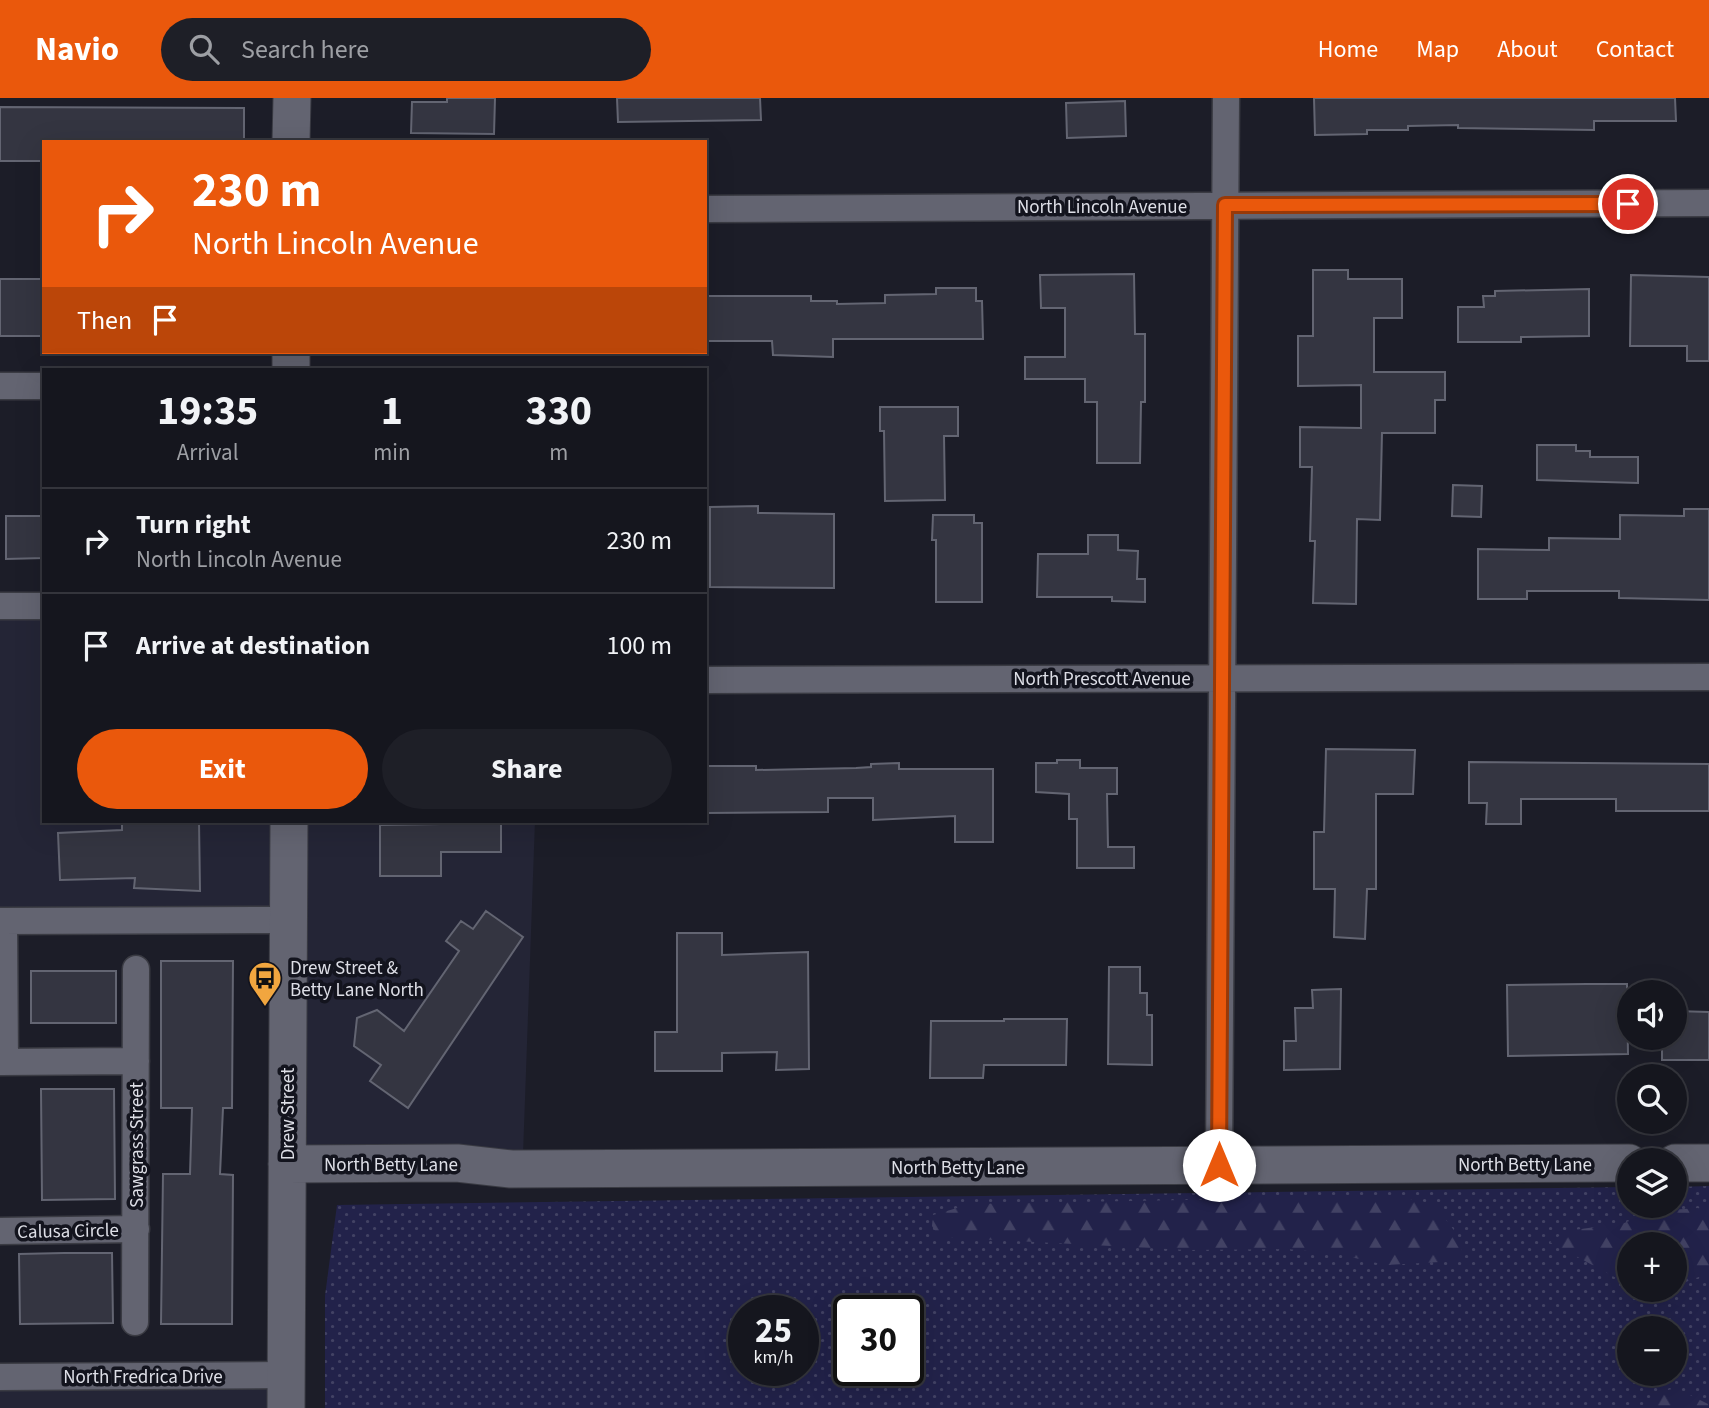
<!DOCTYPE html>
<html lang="en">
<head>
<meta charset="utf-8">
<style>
	body { margin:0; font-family:"Source Sans 3",sans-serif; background:#1e1f27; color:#f1f3f6; height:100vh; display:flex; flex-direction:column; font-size:26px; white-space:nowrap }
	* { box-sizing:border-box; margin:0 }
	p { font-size:23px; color:#9d9fa4 }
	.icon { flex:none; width:38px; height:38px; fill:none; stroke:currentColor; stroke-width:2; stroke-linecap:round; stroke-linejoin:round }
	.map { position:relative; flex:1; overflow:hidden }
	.drawer { position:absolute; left:42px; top:270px; width:665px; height:455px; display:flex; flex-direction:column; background:#15161e; border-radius:0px; box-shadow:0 7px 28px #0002,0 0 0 2px #34353c }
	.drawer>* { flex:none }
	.guide { position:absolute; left:42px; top:42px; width:665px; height:214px; border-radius:0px; box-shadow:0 7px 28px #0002,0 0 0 2px #34353c; background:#ea580c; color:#fff; overflow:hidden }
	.buttons { position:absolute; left:1617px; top:882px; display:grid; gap:14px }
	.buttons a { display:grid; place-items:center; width:70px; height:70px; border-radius:50%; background:#15161e; box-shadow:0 7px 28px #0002,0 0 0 2px #34353c; font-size:35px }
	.speed { position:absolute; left:728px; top:1197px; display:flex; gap:14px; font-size:35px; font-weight:700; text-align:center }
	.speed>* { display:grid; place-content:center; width:91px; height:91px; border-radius:50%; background:#15161e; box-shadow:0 7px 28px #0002,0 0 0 2px #34353c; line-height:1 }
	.speed small { font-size:18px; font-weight:400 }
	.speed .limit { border:4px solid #111; border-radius:10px; background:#fff; color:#111 }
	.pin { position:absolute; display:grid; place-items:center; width:60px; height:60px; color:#fff; margin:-30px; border:4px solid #fff; border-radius:50%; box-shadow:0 2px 7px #0007 }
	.me { position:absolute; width:77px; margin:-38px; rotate:0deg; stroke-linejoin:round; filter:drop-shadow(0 0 5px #0008) }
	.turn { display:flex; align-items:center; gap:24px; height:147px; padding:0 35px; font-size:32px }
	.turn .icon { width:91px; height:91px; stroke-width:2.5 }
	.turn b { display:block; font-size:49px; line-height:60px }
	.then { display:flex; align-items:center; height:66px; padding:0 35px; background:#0003; gap:14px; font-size:26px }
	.eta { display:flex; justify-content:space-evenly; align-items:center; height:119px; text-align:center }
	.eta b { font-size:42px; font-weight:700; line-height:49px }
	.action { display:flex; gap:14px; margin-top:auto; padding:14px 35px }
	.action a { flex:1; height:80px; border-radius:42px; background:#ea580c; color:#fff; font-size:28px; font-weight:700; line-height:80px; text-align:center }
	.action a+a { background:#1e1f27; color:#f1f3f6 }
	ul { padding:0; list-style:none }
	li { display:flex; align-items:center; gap:21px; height:105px; padding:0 35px; border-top:2px solid #34353c }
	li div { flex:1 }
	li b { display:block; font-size:26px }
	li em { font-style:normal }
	header { display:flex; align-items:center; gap:42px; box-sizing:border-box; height:98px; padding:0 35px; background:#ea580c; color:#fff }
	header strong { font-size:33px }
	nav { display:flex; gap:38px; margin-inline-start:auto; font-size:24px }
	.search { width:490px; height:63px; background:#1e1f27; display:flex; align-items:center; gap:18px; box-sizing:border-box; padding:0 24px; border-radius:38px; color:#9d9fa4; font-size:26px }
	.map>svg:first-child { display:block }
</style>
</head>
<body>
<header>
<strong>Navio</strong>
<div class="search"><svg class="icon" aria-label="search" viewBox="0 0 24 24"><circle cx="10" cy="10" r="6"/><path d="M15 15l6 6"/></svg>Search here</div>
<nav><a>Home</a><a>Map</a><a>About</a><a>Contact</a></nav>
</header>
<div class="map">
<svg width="1709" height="1310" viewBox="0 0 1709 1310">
	<defs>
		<pattern id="grass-dots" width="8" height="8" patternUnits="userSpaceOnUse" patternTransform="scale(1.75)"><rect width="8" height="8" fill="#22224a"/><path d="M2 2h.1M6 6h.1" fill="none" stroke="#424264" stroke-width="1.8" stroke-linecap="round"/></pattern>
		<pattern id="forest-firs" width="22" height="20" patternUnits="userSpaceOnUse" patternTransform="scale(1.75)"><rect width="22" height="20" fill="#22224a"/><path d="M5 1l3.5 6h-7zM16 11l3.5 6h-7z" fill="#424264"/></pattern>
	</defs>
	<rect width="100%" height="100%" fill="#1c1d28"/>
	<path fill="#242536" d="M 0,522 L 44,522 L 44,723 L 273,723 L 272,808 L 0,809 Z
		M 305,723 L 535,723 L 523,1057 L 303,1051 Z
		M 270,1291 L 270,1310 L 0,1310 L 0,1293 Z"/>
	<path fill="url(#grass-dots)" fill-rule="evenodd" d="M 1709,1088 L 1709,1310 L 325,1310 L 325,1198 L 337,1107 L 1629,1089 L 1629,1108 L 1675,1108 L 1675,1089 ZM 1629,1146 L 1675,1146 L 1675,1192 L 1629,1192 ZM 744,1213 L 803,1213 L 803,1272 L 744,1272 ZM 849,1213 L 908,1213 L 908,1272 L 849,1272 ZM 1629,1230 L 1675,1230 L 1675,1276 L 1629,1276 Z"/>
	<path fill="url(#forest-firs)" d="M 1396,1098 L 1434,1106 L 1456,1135 L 1462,1150 L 1458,1163 L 1386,1167 L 1337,1156 L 1287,1151 L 1187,1152 L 939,1139 L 932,1128 L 933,1117 L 971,1106 Z
		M 1698,1110 L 1709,1115 L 1709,1175 L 1678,1187 L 1675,1188 L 1675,1146 L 1629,1146 L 1629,1187 L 1550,1144 L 1567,1133 L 1624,1125 L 1656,1113 Z
		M 1676,1290 L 1708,1306 L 1709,1310 L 1640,1310 L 1656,1295 Z"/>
	<path fill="#343541" stroke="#636572" stroke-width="2" d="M 447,0 L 495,0 L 494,36 L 411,35 L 412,4 L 447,4 Z
		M 617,0 L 760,0 L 761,22 L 618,24 Z
		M 1314,0 L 1675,0 L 1676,23 L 1594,23 L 1594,32 L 1458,30 L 1458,27 L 1408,28 L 1408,32 L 1367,32 L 1367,36 L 1315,37 Z
		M 1125,3 L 1126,38 L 1067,40 L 1066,5 Z
		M 0,9 L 244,10 L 244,44 L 44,44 L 44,63 L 0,63 Z
		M 1313,172 L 1348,172 L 1348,181 L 1402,181 L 1402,220 L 1374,220 L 1374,274 L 1445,274 L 1445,302 L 1435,302 L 1435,335 L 1382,335 L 1380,422 L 1357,421 L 1356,506 L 1313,505 L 1315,443 L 1310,443 L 1312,369 L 1300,369 L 1300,329 L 1361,330 L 1361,287 L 1298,288 L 1298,238 L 1313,238 Z
		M 1134,176 L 1135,236 L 1145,236 L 1145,304 L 1141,304 L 1140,365 L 1097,365 L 1097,304 L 1085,304 L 1085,281 L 1025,281 L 1025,259 L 1065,259 L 1065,210 L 1041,210 L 1040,177 Z
		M 1631,177 L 1709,179 L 1709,263 L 1687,263 L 1687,248 L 1630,248 Z
		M 0,181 L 44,181 L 44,238 L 0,238 Z
		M 936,190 L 976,190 L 976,203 L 982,203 L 983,241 L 833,241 L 833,259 L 773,257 L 772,243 L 705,243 L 705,198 L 811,198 L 811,203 L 837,203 L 837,206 L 885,205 L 885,197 L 936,196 Z
		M 1589,191 L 1589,238 L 1521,239 L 1521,244 L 1458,244 L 1458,209 L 1484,209 L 1483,198 L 1495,198 L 1495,193 Z
		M 880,309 L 958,309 L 958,338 L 944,338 L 945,402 L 885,403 L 884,333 L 880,333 Z
		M 1537,347 L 1576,347 L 1576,353 L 1590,353 L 1590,359 L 1638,359 L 1638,385 L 1537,382 Z
		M 1453,387 L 1482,388 L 1481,419 L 1452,418 Z
		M 758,408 L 758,415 L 834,416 L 834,490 L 710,489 L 710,409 Z
		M 1684,411 L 1709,411 L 1709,502 L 1619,500 L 1619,493 L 1527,493 L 1527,501 L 1478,501 L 1478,451 L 1549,452 L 1549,440 L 1620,441 L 1620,417 L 1684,418 Z
		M 933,417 L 974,417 L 974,425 L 982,425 L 982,504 L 936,504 L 936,442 L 932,442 Z
		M 6,418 L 44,418 L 44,460 L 6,461 Z
		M 1088,437 L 1118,437 L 1118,452 L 1138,453 L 1137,481 L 1145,481 L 1145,504 L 1112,503 L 1112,499 L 1037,499 L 1038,456 L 1088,456 Z
		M 1326,651 L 1415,652 L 1413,696 L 1376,696 L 1376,791 L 1367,791 L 1365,841 L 1334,839 L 1335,791 L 1314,791 L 1314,734 L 1324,734 Z
		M 1057,662 L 1080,662 L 1080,670 L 1117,670 L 1117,696 L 1107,696 L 1108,749 L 1134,749 L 1134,770 L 1077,770 L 1077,721 L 1069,721 L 1069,696 L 1036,694 L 1036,665 L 1057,665 Z
		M 1469,664 L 1709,666 L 1709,713 L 1616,713 L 1616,701 L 1521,701 L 1521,726 L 1486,726 L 1487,705 L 1469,705 Z
		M 899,665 L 899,671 L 993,671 L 993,744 L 955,744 L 955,718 L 873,722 L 873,700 L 828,700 L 828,714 L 706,715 L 707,668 L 756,668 L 756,672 L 856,670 L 871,669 L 871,666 Z
		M 122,723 L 199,723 L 200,793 L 134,790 L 135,780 L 60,782 L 58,735 L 122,732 Z
		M 501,725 L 501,754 L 441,754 L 441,778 L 380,778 L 380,727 Z
		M 486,813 L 523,839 L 408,1010 L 370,983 L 381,967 L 354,948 L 357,920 L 377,912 L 404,933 L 459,853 L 446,843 L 461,823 L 473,831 Z
		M 677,835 L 722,835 L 722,857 L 808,854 L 809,971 L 776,972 L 777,954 L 722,955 L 722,973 L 655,973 L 655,934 L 677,934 Z
		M 161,863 L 233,863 L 232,1010 L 223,1010 L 220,1076 L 233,1077 L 232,1226 L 161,1226 L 163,1076 L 190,1076 L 192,1010 L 161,1010 Z
		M 1109,869 L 1140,869 L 1140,895 L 1147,895 L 1147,917 L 1152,917 L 1152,967 L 1108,966 Z
		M 31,873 L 116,873 L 116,925 L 31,925 Z
		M 1587,886 L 1627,886 L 1628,956 L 1508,958 L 1507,887 Z
		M 1341,891 L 1340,971 L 1284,972 L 1284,943 L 1296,943 L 1295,910 L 1313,910 L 1312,892 Z
		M 1675,913 L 1709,914 L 1709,962 L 1662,962 L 1662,940 L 1675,940 Z
		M 1004,921 L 1067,921 L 1066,967 L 984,967 L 983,980 L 930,980 L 931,923 L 1004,923 Z
		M 41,991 L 114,991 L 115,1101 L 42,1102 Z
		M 64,1155 L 112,1155 L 113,1225 L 20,1226 L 19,1156 Z"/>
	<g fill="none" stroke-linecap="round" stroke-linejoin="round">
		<defs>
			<path id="street" d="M 705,111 L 1709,105
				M 0,288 L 44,288
				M 0,508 L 44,508
				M 705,582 L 1709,579
				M 0,823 L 288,822
				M 4,823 L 5,964
				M 0,964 L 136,963
				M 1219,1067 L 1226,0
				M 0,1133 L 136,1131
				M 135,1224 L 136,871
				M 0,1279 L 286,1277"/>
			<path id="secondary" d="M 291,44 L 292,0
				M 291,254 L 291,271
				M 1675,1065 L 1709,1065
				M 287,1066 L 457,1065 L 511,1071 L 1629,1065
				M 286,1310 L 289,723"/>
		</defs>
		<use href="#street" stroke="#3a3b43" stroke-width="29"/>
		<use href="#secondary" stroke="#3a3b43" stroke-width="39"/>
		<use href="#street" stroke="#636471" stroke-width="26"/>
		<use href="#secondary" stroke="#636471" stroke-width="37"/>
	</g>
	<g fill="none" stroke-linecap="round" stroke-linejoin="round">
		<defs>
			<path id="route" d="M 1219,1067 L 1225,107 L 1628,106"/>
		</defs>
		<use href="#route" stroke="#983908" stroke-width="18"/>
		<use href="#route" stroke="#ea580c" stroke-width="12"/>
	</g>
	<defs>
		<symbol id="bus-pin" viewBox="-11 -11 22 30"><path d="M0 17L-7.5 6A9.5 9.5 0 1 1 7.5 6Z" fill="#f1a63f" stroke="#13141e"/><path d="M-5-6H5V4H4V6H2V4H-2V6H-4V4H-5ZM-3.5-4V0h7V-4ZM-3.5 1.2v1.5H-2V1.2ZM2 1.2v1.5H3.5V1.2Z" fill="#111"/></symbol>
	</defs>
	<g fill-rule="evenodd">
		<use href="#bus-pin" x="246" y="861" width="38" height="52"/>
	</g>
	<g text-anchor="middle" stroke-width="7" stroke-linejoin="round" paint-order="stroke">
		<g font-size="19" fill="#dddee6" stroke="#13141e">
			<text x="1102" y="115">North Lincoln Avenue</text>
			<text x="1102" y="587">North Prescott Avenue</text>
			<text transform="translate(287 1016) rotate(-90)" y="7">Drew Street</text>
			<text transform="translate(136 1047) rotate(-90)" y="7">Sawgrass Street</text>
			<text x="391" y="1073">North Betty Lane</text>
			<text x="1525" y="1073">North Betty Lane</text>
			<text x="958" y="1076">North Betty Lane</text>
			<text transform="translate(68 1132) rotate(-1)" y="7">Calusa Circle</text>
			<text x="143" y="1285">North Fredrica Drive</text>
		</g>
		<g font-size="19" fill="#dddee6" stroke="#13141e" text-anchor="start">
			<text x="290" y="876">Drew Street &amp;<tspan x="290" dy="22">Betty Lane North</tspan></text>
		</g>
	</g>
</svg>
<div class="buttons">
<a><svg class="icon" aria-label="sound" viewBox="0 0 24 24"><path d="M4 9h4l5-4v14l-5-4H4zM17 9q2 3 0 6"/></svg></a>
<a><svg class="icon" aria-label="search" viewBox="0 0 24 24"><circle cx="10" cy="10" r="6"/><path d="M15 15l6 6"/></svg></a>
<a><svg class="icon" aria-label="layers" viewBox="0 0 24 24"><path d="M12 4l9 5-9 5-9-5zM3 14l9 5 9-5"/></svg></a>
<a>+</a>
<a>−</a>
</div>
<div class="speed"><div>25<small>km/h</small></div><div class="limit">30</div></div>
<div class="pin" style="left:1628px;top:106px;background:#d93025"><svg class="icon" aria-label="arrive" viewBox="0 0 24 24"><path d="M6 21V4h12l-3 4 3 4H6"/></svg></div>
<svg class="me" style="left:1219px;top:1067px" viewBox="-20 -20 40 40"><circle r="19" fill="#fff"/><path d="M0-13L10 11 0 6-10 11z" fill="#ea580c"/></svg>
<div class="guide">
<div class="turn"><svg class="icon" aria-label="right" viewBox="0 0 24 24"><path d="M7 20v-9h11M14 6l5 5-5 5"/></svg><div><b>230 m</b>North Lincoln Avenue</div></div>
<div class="then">Then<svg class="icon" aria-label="arrive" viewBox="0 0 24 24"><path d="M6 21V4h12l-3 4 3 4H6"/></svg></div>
</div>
<section class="drawer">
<div class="eta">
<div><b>19:35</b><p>Arrival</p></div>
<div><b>1</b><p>min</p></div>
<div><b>330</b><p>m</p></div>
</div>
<ul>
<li><svg class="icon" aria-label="right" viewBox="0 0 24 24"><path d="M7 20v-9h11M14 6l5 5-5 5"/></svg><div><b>Turn right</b><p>North Lincoln Avenue</p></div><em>230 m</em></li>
<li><svg class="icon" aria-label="arrive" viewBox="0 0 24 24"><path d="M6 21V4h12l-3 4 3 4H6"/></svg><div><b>Arrive at destination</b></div><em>100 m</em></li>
</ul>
<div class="action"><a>Exit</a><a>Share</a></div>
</section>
</div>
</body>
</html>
